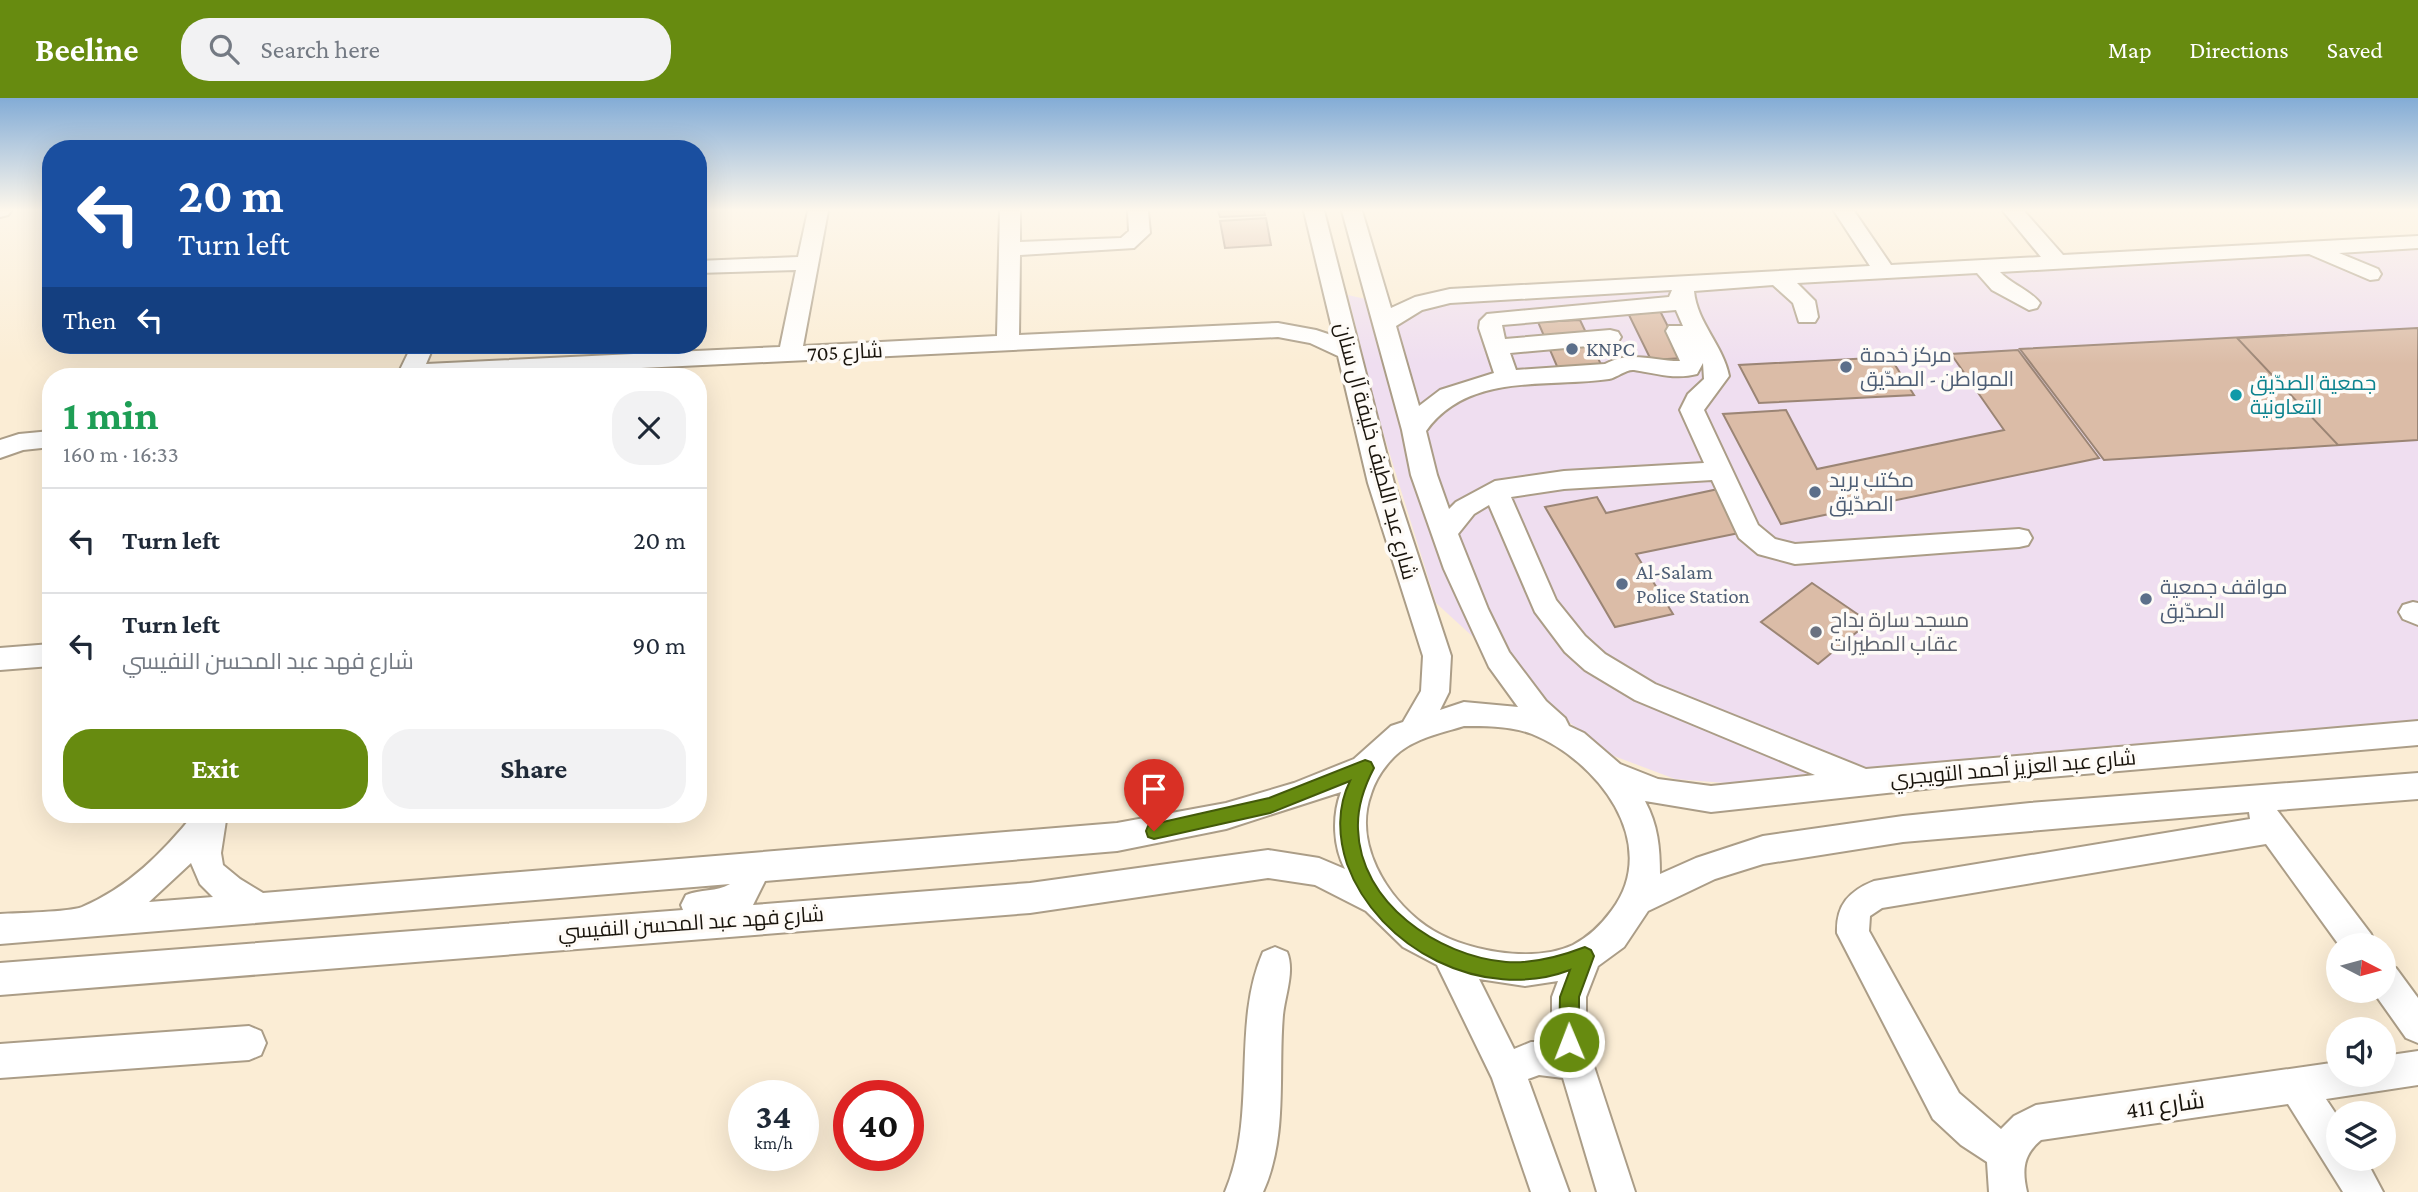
<!DOCTYPE html>
<html lang="en">
<head>
<meta charset="utf-8">
<style>
	body { margin:0; font-family:"Crimson Pro",Cairo,serif; background:#f2f2f3; color:#1f2937; height:100vh; display:flex; flex-direction:column; font-size:26px; white-space:nowrap }
	* { box-sizing:border-box; margin:0 }
	p { font-size:23px; color:#747a83 }
	.icon { flex:none; width:38px; height:38px; fill:none; stroke:currentColor; stroke-width:2; stroke-linecap:round; stroke-linejoin:round }
	.map { position:relative; flex:1; overflow:hidden }
	.panel { position:absolute; left:42px; top:270px; width:665px; height:455px; display:flex; flex-direction:column; background:#fff; border-radius:28px; box-shadow:0 7px 28px #0002 }
	.panel>* { flex:none }
	.guide { position:absolute; left:42px; top:42px; width:665px; height:214px; border-radius:28px; box-shadow:0 7px 28px #0002; background:#1a4fa0; color:#fff; overflow:hidden }
	.needle { width:46px; rotate:96deg }
	.fabs { position:absolute; left:2326px; top:835px; display:grid; gap:14px }
	.fabs a { display:grid; place-items:center; width:70px; height:70px; border-radius:50%; background:#fff; box-shadow:0 7px 28px #0002; font-size:35px }
	.speed { position:absolute; left:728px; top:982px; display:flex; gap:14px; font-size:35px; font-weight:700; text-align:center }
	.speed>* { display:grid; place-content:center; width:91px; height:91px; border-radius:50%; background:#fff; box-shadow:0 7px 28px #0002; line-height:1 }
	.speed small { font-size:18px; font-weight:400 }
	.speed .limit { border:10px solid #d22; background:#fff; color:#111 }
	.pin { position:absolute; display:grid; place-items:center; width:60px; height:60px; color:#fff; margin:-72px -30px; border-radius:50% 50% 50% 0; rotate:-45deg; box-shadow:0 0 7px #0007 }
	.pin .icon { rotate:45deg }
	.me { position:absolute; width:77px; margin:-38px; rotate:359deg; stroke-linejoin:round; filter:drop-shadow(0 0 5px #0008) }
	.turn { display:flex; align-items:center; gap:24px; height:147px; padding:0 21px; font-size:32px }
	.turn .icon { width:91px; height:91px; stroke-width:2.5 }
	.turn b { display:block; font-size:49px; line-height:60px }
	.then { display:flex; align-items:center; height:66px; padding:0 21px; background:#0003; gap:14px; font-size:26px }
	.round { display:grid; place-items:center; flex:none; width:74px; height:74px; border-radius:28px; background:#f2f2f3 }
	.summary { display:flex; align-items:center; justify-content:space-between; height:119px; padding:0 21px }
	h1 { font-size:42px; font-weight:700; line-height:52px; color:#1e9e55 }
	.cta { display:flex; gap:14px; margin-top:auto; padding:14px 21px }
	.cta a { flex:1; height:80px; border-radius:28px; background:#678b10; color:#fff; font-size:28px; font-weight:700; line-height:80px; text-align:center }
	.cta a+a { background:#f2f2f3; color:#1f2937 }
	ul { padding:0; list-style:none }
	li { display:flex; align-items:center; gap:21px; height:105px; padding:0 21px; border-top:2px solid #e0e1e3 }
	li div { flex:1 }
	li b { display:block; font-size:26px }
	li em { font-style:normal }
	header { display:flex; align-items:center; gap:42px; box-sizing:border-box; height:98px; padding:0 35px; background:#678b10; color:#fff }
	header strong { font-size:33px }
	nav { display:flex; gap:38px; margin-inline-start:auto; font-size:24px }
	.search { width:490px; height:63px; background:#f2f2f3; display:flex; align-items:center; gap:18px; box-sizing:border-box; padding:0 24px; border-radius:28px; color:#747a83; font-size:26px }
	.map>svg:first-child { display:block }
</style>
</head>
<body>
<header>
<strong>Beeline</strong>
<div class="search"><svg class="icon" aria-label="search" viewBox="0 0 24 24"><circle cx="10" cy="10" r="6"/><path d="M15 15l6 6"/></svg>Search here</div>
<nav><a>Map</a><a>Directions</a><a>Saved</a></nav>
</header>
<div class="map">
<svg width="2418" height="1094" viewBox="0 0 2418 1094">
	<rect width="100%" height="100%" fill="#fbedd5"/>
	<path fill="#efdef0" d="M 2418,145 L 2418,635 L 1738,686 L 1675,681 L 1614,658 L 1554,613 L 1436,505 L 1377,315 L 1348,197 L 1405,210 L 1421,203 Z"/>
	<path fill="#dbbca7" stroke="#9b8575" stroke-width="2" d="M 1218,113 L 1264,113 L 1265,117 L 1220,119 Z
		M 1266,120 L 1271,147 L 1225,150 L 1220,123 Z
		M 1659,211 L 1684,260 L 1651,262 L 1627,213 Z
		M 1580,222 L 1606,277 L 1562,280 L 1538,224 Z
		M 2418,230 L 2418,342 L 2104,362 L 2020,251 Z
		M 2418,230 L 2418,342 L 2338,347 L 2237,240 Z
		M 2018,252 L 2099,360 L 1781,426 L 1723,316 L 1786,312 L 1817,371 L 2004,332 L 1951,256 Z
		M 1890,259 L 1914,297 L 1759,305 L 1739,267 Z
		M 1723,390 L 1744,434 L 1636,456 L 1673,516 L 1615,529 L 1545,409 L 1597,399 L 1606,415 Z
		M 1812,485 L 1869,524 L 1818,566 L 1761,524 Z"/>
	<g fill="none" stroke-linecap="round" stroke-linejoin="round">
		<defs>
			<path id="minor" d="M 0,113 L 11,113 L 8,117 L 0,119 Z
				M 808,113 L 828,113 L 803,248 L 997,238 L 1000,113 L 1020,113 L 1020,144 L 1121,140 L 1129,133 L 1128,113 L 1148,113 L 1150,135 L 1134,150 L 1020,157 L 1019,237 L 1278,225 L 1316,232 L 1334,238 L 1304,113 L 1324,113 L 1394,385 L 1451,558 L 1449,594 L 1440,612 L 1464,604 L 1518,609 L 1489,569 L 1444,471 L 1411,377 L 1402,332 L 1342,113 L 1362,113 L 1391,210 L 1415,199 L 1450,191 L 1870,168 L 1834,113 L 1854,113 L 1891,167 L 2041,159 L 2003,113 L 2024,113 L 2063,157 L 2418,138 L 2418,150 L 2339,155 L 2378,171 L 2381,176 L 2378,181 L 2370,182 L 2309,156 L 2000,174 C 2011,186 2030,192 2040,205 L 2037,210 L 2029,212 L 1992,192 L 1977,175 L 1797,185 L 1815,203 L 1818,219 L 1815,224 L 1799,224 L 1793,205 L 1773,187 L 1694,193 C 1697,225 1723,247 1729,278 L 1704,312 L 1758,427 L 1775,441 L 1795,446 L 2019,431 L 2028,433 L 2032,440 L 2028,447 L 2019,449 L 1795,466 L 1758,456 L 1739,440 L 1712,382 L 1564,391 L 1511,399 L 1556,502 L 1585,538 L 1605,556 L 1655,586 L 1866,671 L 2418,623 L 2418,647 L 1970,686 L 1711,714 L 1645,703 C 1658,727 1660,750 1660,776 L 1696,760 L 1763,738 L 1903,718 L 2030,705 L 2418,675 L 2418,701 L 2277,712 L 2371,836 L 2376,847 L 2339,847 L 2266,746 L 1882,810 L 1870,818 L 1869,833 L 1959,995 L 2001,1031 L 2014,1018 L 2036,1007 L 2338,964 L 2338,976 L 2384,976 L 2384,958 L 2418,953 L 2418,987 L 2326,1001 L 2338,1019 L 2338,1060 L 2365,1060 L 2383,1094 L 2343,1094 L 2288,1006 L 2041,1042 C 2023,1057 2022,1072 2027,1094 L 1989,1094 L 1987,1064 L 1961,1047 L 1933,1021 L 1837,835 C 1836,807 1849,793 1874,783 L 2250,721 L 2249,714 L 1903,744 L 1763,766 L 1715,781 L 1648,813 L 1624,849 L 1598,868 L 1586,899 L 1586,944 L 1635,1094 L 1597,1094 L 1563,980 L 1539,977 L 1528,981 L 1569,1094 L 1531,1094 L 1492,980 L 1437,867 L 1403,849 L 1366,813 L 1315,787 L 1268,780 L 1030,815 L 0,897 L 0,865 L 683,812 L 681,807 L 686,797 C 700,791 717,794 730,786 L 0,846 L 0,816 C 17,815 69,814 82,809 C 128,790 163,754 194,716 L 227,716 L 221,755 L 223,767 L 240,781 L 263,795 L 1117,725 L 1226,705 L 1294,685 L 1354,661 L 1391,628 L 1403,624 L 1421,593 L 1423,558 L 1368,385 L 1338,258 L 1310,245 L 1278,239 L 478,278 L 397,278 L 412,247 L 434,247 L 426,266 L 780,249 L 796,172 L 698,175 L 698,163 L 798,159 ZM 1672,192 L 1669,199 L 1487,216 L 1480,223 L 1479,230 L 1494,275 L 1440,292 L 1419,308 L 1396,228 L 1422,212 L 1450,205 ZM 1676,212 L 1683,228 L 1669,228 L 1666,233 L 1680,263 C 1653,263 1630,252 1605,266 L 1516,272 L 1510,255 L 1610,246 L 1618,244 L 1621,239 L 1618,234 L 1610,232 L 1505,241 L 1502,227 ZM 1703,265 L 1704,281 L 1688,296 L 1680,312 L 1704,365 L 1564,373 L 1495,383 L 1456,404 L 1449,411 L 1437,377 L 1426,333 C 1468,274 1546,290 1609,281 C 1618,279 1626,271 1634,272 C 1655,275 1675,282 1697,276 ZM 1489,407 L 1535,514 L 1565,554 L 1585,572 L 1635,602 L 1815,677 L 1711,688 L 1658,681 L 1620,666 L 1584,635 L 1569,628 L 1565,620 L 1546,603 L 1509,554 L 1488,511 L 1458,436 L 1474,416 ZM 1464,628 C 1486,628 1511,628 1532,636 C 1597,662 1662,745 1612,812 C 1601,827 1590,838 1573,847 C 1532,866 1462,853 1426,828 C 1386,799 1353,745 1371,696 C 1377,676 1394,654 1414,645 C 1429,637 1448,633 1464,628 ZM 1341,694 C 1332,718 1333,748 1345,771 L 1319,760 L 1268,752 L 1030,785 L 753,807 L 765,783 L 1117,753 L 1226,731 ZM 191,765 L 200,786 L 213,799 L 149,804 ZM 1479,881 L 1525,888 L 1558,883 L 1552,899 L 1552,944 L 1531,944 L 1514,951 Z
				M 51,333 L 51,349 L 23,352 L 0,360 L 0,342 L 19,336 Z
				M 2413,504 L 2418,505 L 2418,527 L 2403,521 L 2399,514 L 2403,507 Z
				M 51,546 L 51,568 L 0,572 L 0,550 Z
				M 1275,849 L 1287,854 C 1295,873 1285,897 1283,917 C 1278,976 1288,1039 1263,1094 L 1225,1094 C 1258,1016 1231,927 1263,854 Z
				M 2384,865 L 2396,870 L 2418,900 L 2418,945 L 2406,940 L 2372,892 L 2384,892 Z
				M 249,928 L 261,933 L 266,945 L 261,957 L 249,962 L 0,980 L 0,946 Z"/>
		</defs>
		<use href="#minor" stroke="#ab9d87" stroke-width="4"/>
		<use href="#minor" fill="#fff" fill-rule="evenodd"/>
	</g>
	<linearGradient id="sky" x2="0" y2="1"><stop stop-color="#83acd6"/><stop offset="0.42" stop-color="#fdf7ec"/><stop offset="1" stop-color="#fdf7ec" stop-opacity="0"/></linearGradient>
	<rect width="2418" height="266" fill="url(#sky)"/>
	<path fill="#678b10" stroke="#435a0a" stroke-width="2" d="M 1365,662 L 1371,664 L 1374,670 C 1364,689 1357,709 1358,731 C 1360,805 1438,858 1506,864 C 1533,866 1559,859 1585,849 L 1591,852 L 1594,858 L 1579,899 L 1579,944 L 1576,951 L 1569,954 L 1562,951 L 1559,944 L 1560,899 L 1570,872 C 1483,905 1378,851 1347,766 C 1338,739 1337,709 1350,683 L 1270,715 L 1154,741 L 1148,739 L 1146,733 L 1148,728 L 1154,726 L 1269,700 Z"/>
	<g fill="#5c6f8a" stroke="#fefbf7" stroke-width="2.5">
		<circle cx="1572" cy="251" r="7"/>
		<circle cx="1846" cy="269" r="7"/>
		<circle cx="1815" cy="394" r="7"/>
		<circle cx="1622" cy="486" r="7"/>
		<circle cx="2146" cy="501" r="7"/>
	</g>
	<circle fill="#0f9aa8" stroke="#fefbf7" stroke-width="2.5" cx="2236" cy="297" r="7"/>
	<circle fill="#6b7280" stroke="#fefbf7" stroke-width="2.5" cx="1816" cy="534" r="7"/>
	<g text-anchor="middle" stroke-width="7" stroke-linejoin="round" paint-order="stroke">
		<g font-size="21" fill="#4e5e75" stroke="#fefbf7" text-anchor="start">
			<text x="1586" y="258">KNPC</text>
			<text x="1860" y="264">مركز خدمة<tspan x="1860" dy="24">المواطن - الصدّيق</tspan></text>
			<text x="1829" y="389">مكتب بريد<tspan x="1829" dy="24">الصدّيق</tspan></text>
			<text x="1636" y="481">Al-Salam<tspan x="1636" dy="24">Police Station</tspan></text>
			<text x="2160" y="496">مواقف جمعية<tspan x="2160" dy="24">الصدّيق</tspan></text>
		</g>
		<g font-size="21" fill="#19140c" stroke="#fefbf7">
			<text transform="translate(845 254) rotate(-3)" y="7">شارع 705</text>
			<text transform="translate(1376 353) rotate(75)" y="7">شارع عبد اللطيف خليفة آل سنان</text>
			<text transform="translate(2013 670) rotate(-5)" y="7">شارع عبد العزيز أحمد التويجري</text>
			<text transform="translate(691 825) rotate(-4)" y="7">شارع فهد عبد المحسن النفيسي</text>
		</g>
		<g font-size="21" fill="#0d838f" stroke="#fefbf7" text-anchor="start">
			<text x="2250" y="292">جمعية الصدّيق<tspan x="2250" dy="24">التعاونية</tspan></text>
		</g>
		<g font-size="21" fill="#5b616d" stroke="#fefbf7" text-anchor="start">
			<text x="1830" y="529">مسجد سارة بداح<tspan x="1830" dy="24">عقاب المطيرات</tspan></text>
		</g>
		<g font-size="24" fill="#19140c" stroke="#fefbf7">
			<text transform="translate(2165 1007) rotate(-8)" y="8">شارع 411</text>
		</g>
	</g>
</svg>
<div class="fabs">
<a><svg class="needle" viewBox="-14 -14 28 28"><path d="M0-13l5 13h-10z" fill="#e53935"/><path d="M0 13l5-13h-10z" fill="#747a83"/></svg></a>
<a><svg class="icon" aria-label="sound" viewBox="0 0 24 24"><path d="M4 9h4l5-4v14l-5-4H4zM17 9q2 3 0 6"/></svg></a>
<a><svg class="icon" aria-label="layers" viewBox="0 0 24 24"><path d="M12 4l9 5-9 5-9-5zM3 14l9 5 9-5"/></svg></a>
</div>
<div class="speed"><div>34<small>km/h</small></div><div class="limit">40</div></div>
<div class="pin" style="left:1154px;top:733px;background:#d93025"><svg class="icon" aria-label="arrive" viewBox="0 0 24 24"><path d="M6 21V4h12l-3 4 3 4H6"/></svg></div>
<svg class="me" style="left:1569px;top:944px" viewBox="-20 -20 40 40"><circle r="17" fill="#678b10" stroke="#fff" stroke-width="3"/><path d="M0-11L8 9 0 5-8 9z" fill="#fff"/></svg>
<div class="guide">
<div class="turn"><svg class="icon" aria-label="left" viewBox="0 0 24 24"><path d="M17 20v-9H6M10 6l-5 5 5 5"/></svg><div><b>20 m</b>Turn left</div></div>
<div class="then">Then<svg class="icon" aria-label="left" viewBox="0 0 24 24"><path d="M17 20v-9H6M10 6l-5 5 5 5"/></svg></div>
</div>
<section class="panel">
<div class="summary"><div><h1>1 min</h1><p>160 m · 16:33</p></div><a class="round"><svg class="icon" aria-label="close" viewBox="0 0 24 24"><path d="M6 6l12 12M18 6L6 18"/></svg></a></div>
<ul>
<li><svg class="icon" aria-label="left" viewBox="0 0 24 24"><path d="M17 20v-9H6M10 6l-5 5 5 5"/></svg><div><b>Turn left</b></div><em>20 m</em></li>
<li><svg class="icon" aria-label="left" viewBox="0 0 24 24"><path d="M17 20v-9H6M10 6l-5 5 5 5"/></svg><div><b>Turn left</b><p>شارع فهد عبد المحسن النفيسي</p></div><em>90 m</em></li>
</ul>
<div class="cta"><a>Exit</a><a>Share</a></div>
</section>
</div>
</body>
</html>
